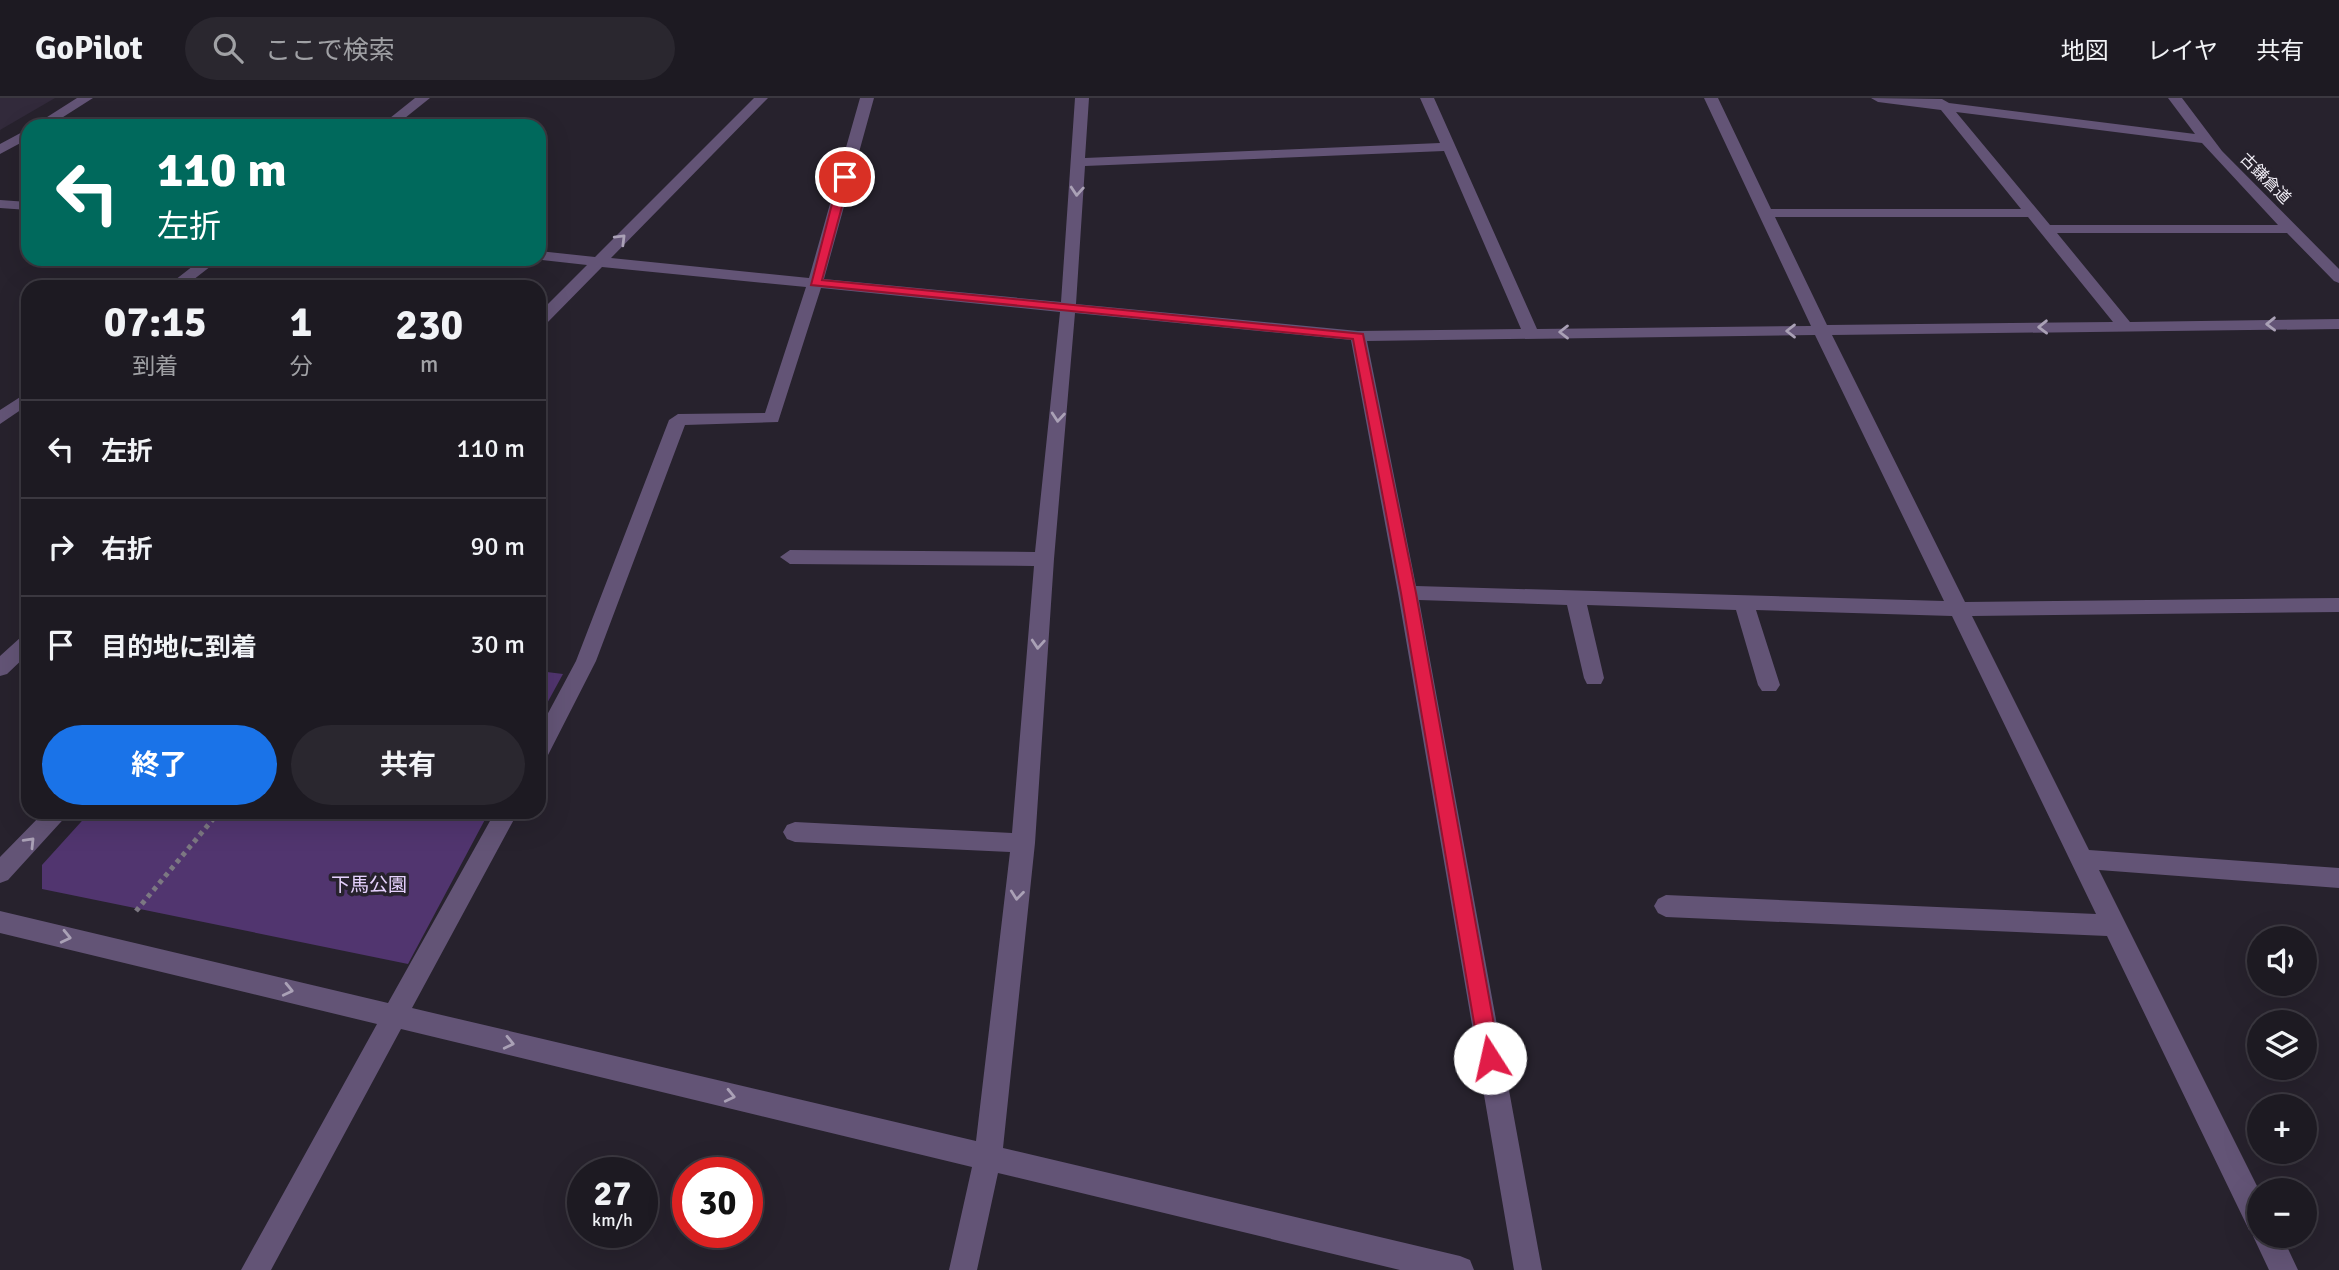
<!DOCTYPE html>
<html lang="ja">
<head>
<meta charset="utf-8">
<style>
	body { margin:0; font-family:Signika,"Noto Sans JP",sans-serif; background:#2a272f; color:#f1f3f6; height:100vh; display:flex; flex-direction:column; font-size:26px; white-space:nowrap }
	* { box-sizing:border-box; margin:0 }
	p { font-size:23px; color:#a0a1a5 }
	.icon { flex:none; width:38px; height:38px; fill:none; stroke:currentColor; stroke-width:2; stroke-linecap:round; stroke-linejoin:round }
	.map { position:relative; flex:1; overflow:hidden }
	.details { position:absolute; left:21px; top:182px; width:525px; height:539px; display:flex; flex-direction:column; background:#1d1a22; border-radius:21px; box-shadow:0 7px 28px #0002,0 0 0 2px #3b3840 }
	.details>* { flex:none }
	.top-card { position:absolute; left:21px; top:21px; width:525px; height:147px; border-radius:21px; box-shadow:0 7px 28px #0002,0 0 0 2px #3b3840; background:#00695c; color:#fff; overflow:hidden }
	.buttons { position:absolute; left:2247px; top:828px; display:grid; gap:14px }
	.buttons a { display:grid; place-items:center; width:70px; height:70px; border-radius:50%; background:#1d1a22; box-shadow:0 7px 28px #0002,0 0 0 2px #3b3840; font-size:35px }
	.speed { position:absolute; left:567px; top:1059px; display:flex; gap:14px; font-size:35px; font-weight:700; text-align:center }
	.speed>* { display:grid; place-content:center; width:91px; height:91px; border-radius:50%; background:#1d1a22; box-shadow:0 7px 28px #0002,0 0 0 2px #3b3840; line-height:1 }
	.speed small { font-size:18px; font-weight:400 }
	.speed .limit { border:10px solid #d22; background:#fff; color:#111 }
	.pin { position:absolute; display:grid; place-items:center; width:60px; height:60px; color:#fff; margin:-30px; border:4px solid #fff; border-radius:50%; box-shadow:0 2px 7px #0007 }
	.me { position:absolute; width:77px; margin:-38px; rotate:350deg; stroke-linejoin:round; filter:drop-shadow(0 0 5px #0008) }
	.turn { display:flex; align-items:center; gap:24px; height:147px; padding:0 21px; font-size:32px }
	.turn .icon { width:91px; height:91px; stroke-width:2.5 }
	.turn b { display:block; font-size:49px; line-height:60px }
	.eta { display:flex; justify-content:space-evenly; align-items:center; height:119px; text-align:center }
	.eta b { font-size:42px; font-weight:700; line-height:49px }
	.action { display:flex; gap:14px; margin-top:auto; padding:14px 21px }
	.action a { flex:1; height:80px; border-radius:42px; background:#1a73e8; color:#fff; font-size:28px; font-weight:700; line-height:80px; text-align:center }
	.action a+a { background:#2a272f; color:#f1f3f6 }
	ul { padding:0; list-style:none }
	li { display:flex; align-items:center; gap:21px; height:98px; padding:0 21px; border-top:2px solid #3b3840 }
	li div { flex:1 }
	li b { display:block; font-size:26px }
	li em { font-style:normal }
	header { display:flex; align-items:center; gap:42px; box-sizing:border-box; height:98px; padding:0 35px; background:#1d1a22; border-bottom:2px solid #3b3840 }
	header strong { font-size:33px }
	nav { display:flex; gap:38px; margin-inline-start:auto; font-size:24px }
	.search { width:490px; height:63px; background:#2a272f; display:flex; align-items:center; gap:18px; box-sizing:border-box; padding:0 24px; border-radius:38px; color:#a0a1a5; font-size:26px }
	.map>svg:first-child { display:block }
</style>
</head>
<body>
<header>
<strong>GoPilot</strong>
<div class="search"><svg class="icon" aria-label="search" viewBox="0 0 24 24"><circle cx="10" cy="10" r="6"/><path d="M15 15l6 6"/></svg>ここで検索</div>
<nav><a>地図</a><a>レイヤ</a><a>共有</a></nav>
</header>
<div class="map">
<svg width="2339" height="1172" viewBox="0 0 2339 1172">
	<rect width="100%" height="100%" fill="#27222d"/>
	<path fill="#322a3b" d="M 0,0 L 55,0 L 0,32 Z"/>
	<path fill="#51356f" d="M 539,573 L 563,576 L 539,620 Z
		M 90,714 L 489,714 L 408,866 L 42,791 L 42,767 Z"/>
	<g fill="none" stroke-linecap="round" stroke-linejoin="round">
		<path stroke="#7c7882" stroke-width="5" stroke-dasharray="4.5 4.5" stroke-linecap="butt" d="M 136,813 L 219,714"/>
		<path fill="#635476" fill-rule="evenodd" d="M 77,0 L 93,0 L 49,28 L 33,28 Z
			M 415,0 L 430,0 L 395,28 L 380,28 Z
			M 754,0 L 768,0 L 611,160 L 809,180 L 860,0 L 874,0 L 824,181 L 1061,204 L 1075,0 L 1089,0 L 1085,60 L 1440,45 L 1420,0 L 1434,0 L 1537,231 L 1811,228 L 1704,0 L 1718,0 L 1771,111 L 2021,111 L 1941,12 L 1878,4 L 1871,0 L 1942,1 L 1949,5 L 2195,36 L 2168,0 L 2182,0 L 2222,53 L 2339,171 L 2339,185 L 2334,183 L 2287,135 L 2057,135 L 2130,224 L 2339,221 L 2339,231 L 1832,237 L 1965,504 L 2339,500 L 2339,514 L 1972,518 L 2089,752 L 2339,770 L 2339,790 L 2099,772 L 2259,1092 L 2259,1138 L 2282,1138 L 2298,1172 L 2269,1172 L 2253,1138 L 2254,1134 L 2249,1132 L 2107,838 L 1666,819 L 1658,815 L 1654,808 L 1658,801 L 1666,797 L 2096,816 L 1952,518 L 1756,512 L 1780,587 L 1776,593 L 1762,593 L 1758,587 L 1736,512 L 1587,507 L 1604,580 L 1601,586 L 1587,586 L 1584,580 L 1567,507 L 1419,502 L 1542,1172 L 1514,1172 L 1398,495 L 1351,242 L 1075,215 L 1054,461 L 1035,745 L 1003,1050 L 1460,1158 L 1470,1162 L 1474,1172 L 1400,1172 L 998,1075 L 977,1172 L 949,1172 L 972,1069 L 401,931 L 271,1172 L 241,1172 L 377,926 L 0,835 L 0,813 L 388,905 L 495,714 L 518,714 L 412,910 L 976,1043 L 1010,754 L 795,744 L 787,741 L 783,734 L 787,727 L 795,724 L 1012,735 L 1034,468 L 790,466 L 780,459 L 790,452 L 1035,454 L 1060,214 L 821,190 L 778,324 L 685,327 L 596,563 L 547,659 L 539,662 L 539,632 L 576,563 L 669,322 L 678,316 L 765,315 L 806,189 L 602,169 L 545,227 L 539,229 L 539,215 L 587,167 L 533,161 L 539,161 L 539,153 L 595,159 ZM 1956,14 L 2202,45 L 2278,127 L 2050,127 ZM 1444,53 L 1521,231 L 1358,233 L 1076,206 L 1085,68 ZM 1775,119 L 2028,119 L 2113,224 L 1827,227 ZM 1815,237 L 1944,503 L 1416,488 L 1367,243 Z
			M 28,31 L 28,41 L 0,56 L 0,46 Z
			M 0,102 L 28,104 L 28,112 L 0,110 Z
			M 202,161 L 220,161 L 184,189 L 166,189 Z
			M 28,294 L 28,307 L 0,326 L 0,312 Z
			M 28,536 L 28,556 L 7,576 L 0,578 L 0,558 L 21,539 Z
			M 44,714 L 70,714 L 8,782 L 0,785 L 0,759 Z"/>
	</g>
	<defs><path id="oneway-chevron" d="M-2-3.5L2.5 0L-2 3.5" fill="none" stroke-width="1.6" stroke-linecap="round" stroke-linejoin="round" transform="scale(1.75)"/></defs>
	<g stroke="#aaa1b6">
		<use href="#oneway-chevron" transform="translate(1077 93) rotate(94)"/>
		<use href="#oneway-chevron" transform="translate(621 141) rotate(-45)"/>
		<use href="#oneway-chevron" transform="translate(2271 226) rotate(179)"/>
		<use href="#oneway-chevron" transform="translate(2043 229) rotate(179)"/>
		<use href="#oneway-chevron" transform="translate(1791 233) rotate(180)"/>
		<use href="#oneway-chevron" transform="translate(1564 234) rotate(180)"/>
		<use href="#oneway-chevron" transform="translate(1058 319) rotate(95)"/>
		<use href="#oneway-chevron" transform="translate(1038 546) rotate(94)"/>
		<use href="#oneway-chevron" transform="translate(30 744) rotate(-46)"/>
		<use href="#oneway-chevron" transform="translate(1017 797) rotate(96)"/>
		<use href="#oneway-chevron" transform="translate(66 839) rotate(13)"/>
		<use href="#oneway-chevron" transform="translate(288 892) rotate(13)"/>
		<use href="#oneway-chevron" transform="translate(509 945) rotate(13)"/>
		<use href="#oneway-chevron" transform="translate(730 998) rotate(13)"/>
	</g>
	<path fill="#e11d48" stroke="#92132f" stroke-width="2" d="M 845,76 L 850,79 L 822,182 L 1363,236 L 1416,495 L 1500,960 L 1497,967 L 1490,969 L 1483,967 L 1480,960 L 1401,495 L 1353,241 L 811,187 L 839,79 Z"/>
	<g text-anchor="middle" stroke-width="7" stroke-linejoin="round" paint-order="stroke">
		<g font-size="16" fill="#f1eef6" stroke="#27222d">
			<text transform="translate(2266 80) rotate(45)" y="6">古鎌倉道</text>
		</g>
		<g font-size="19" fill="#e6d2fe" stroke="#27222d">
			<text x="369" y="793">下馬公園</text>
		</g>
	</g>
</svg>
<div class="buttons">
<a><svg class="icon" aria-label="sound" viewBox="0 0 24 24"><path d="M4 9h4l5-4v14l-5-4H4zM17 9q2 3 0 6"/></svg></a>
<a><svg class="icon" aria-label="layers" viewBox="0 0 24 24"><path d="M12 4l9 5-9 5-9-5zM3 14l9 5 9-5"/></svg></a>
<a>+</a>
<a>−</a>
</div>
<div class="speed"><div>27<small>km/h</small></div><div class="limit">30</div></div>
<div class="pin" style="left:845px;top:79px;background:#d93025"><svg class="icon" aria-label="arrive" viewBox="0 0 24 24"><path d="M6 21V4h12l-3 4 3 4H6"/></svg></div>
<svg class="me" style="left:1490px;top:960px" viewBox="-20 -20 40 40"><circle r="19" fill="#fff"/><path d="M0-13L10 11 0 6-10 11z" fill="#e11d48"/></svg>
<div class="top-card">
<div class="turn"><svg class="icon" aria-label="left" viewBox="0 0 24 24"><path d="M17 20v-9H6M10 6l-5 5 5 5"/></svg><div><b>110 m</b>左折</div></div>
</div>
<section class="details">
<div class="eta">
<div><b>07:15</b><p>到着</p></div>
<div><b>1</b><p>分</p></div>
<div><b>230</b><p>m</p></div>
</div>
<ul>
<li><svg class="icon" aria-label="left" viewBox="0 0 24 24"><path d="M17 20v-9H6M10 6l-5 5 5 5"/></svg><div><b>左折</b></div><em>110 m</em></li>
<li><svg class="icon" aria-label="right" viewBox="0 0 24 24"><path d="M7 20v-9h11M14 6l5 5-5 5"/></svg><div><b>右折</b></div><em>90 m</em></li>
<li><svg class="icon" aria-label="arrive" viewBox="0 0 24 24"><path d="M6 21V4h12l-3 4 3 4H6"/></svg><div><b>目的地に到着</b></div><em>30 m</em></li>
</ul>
<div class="action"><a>終了</a><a>共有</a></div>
</section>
</div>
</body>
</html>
